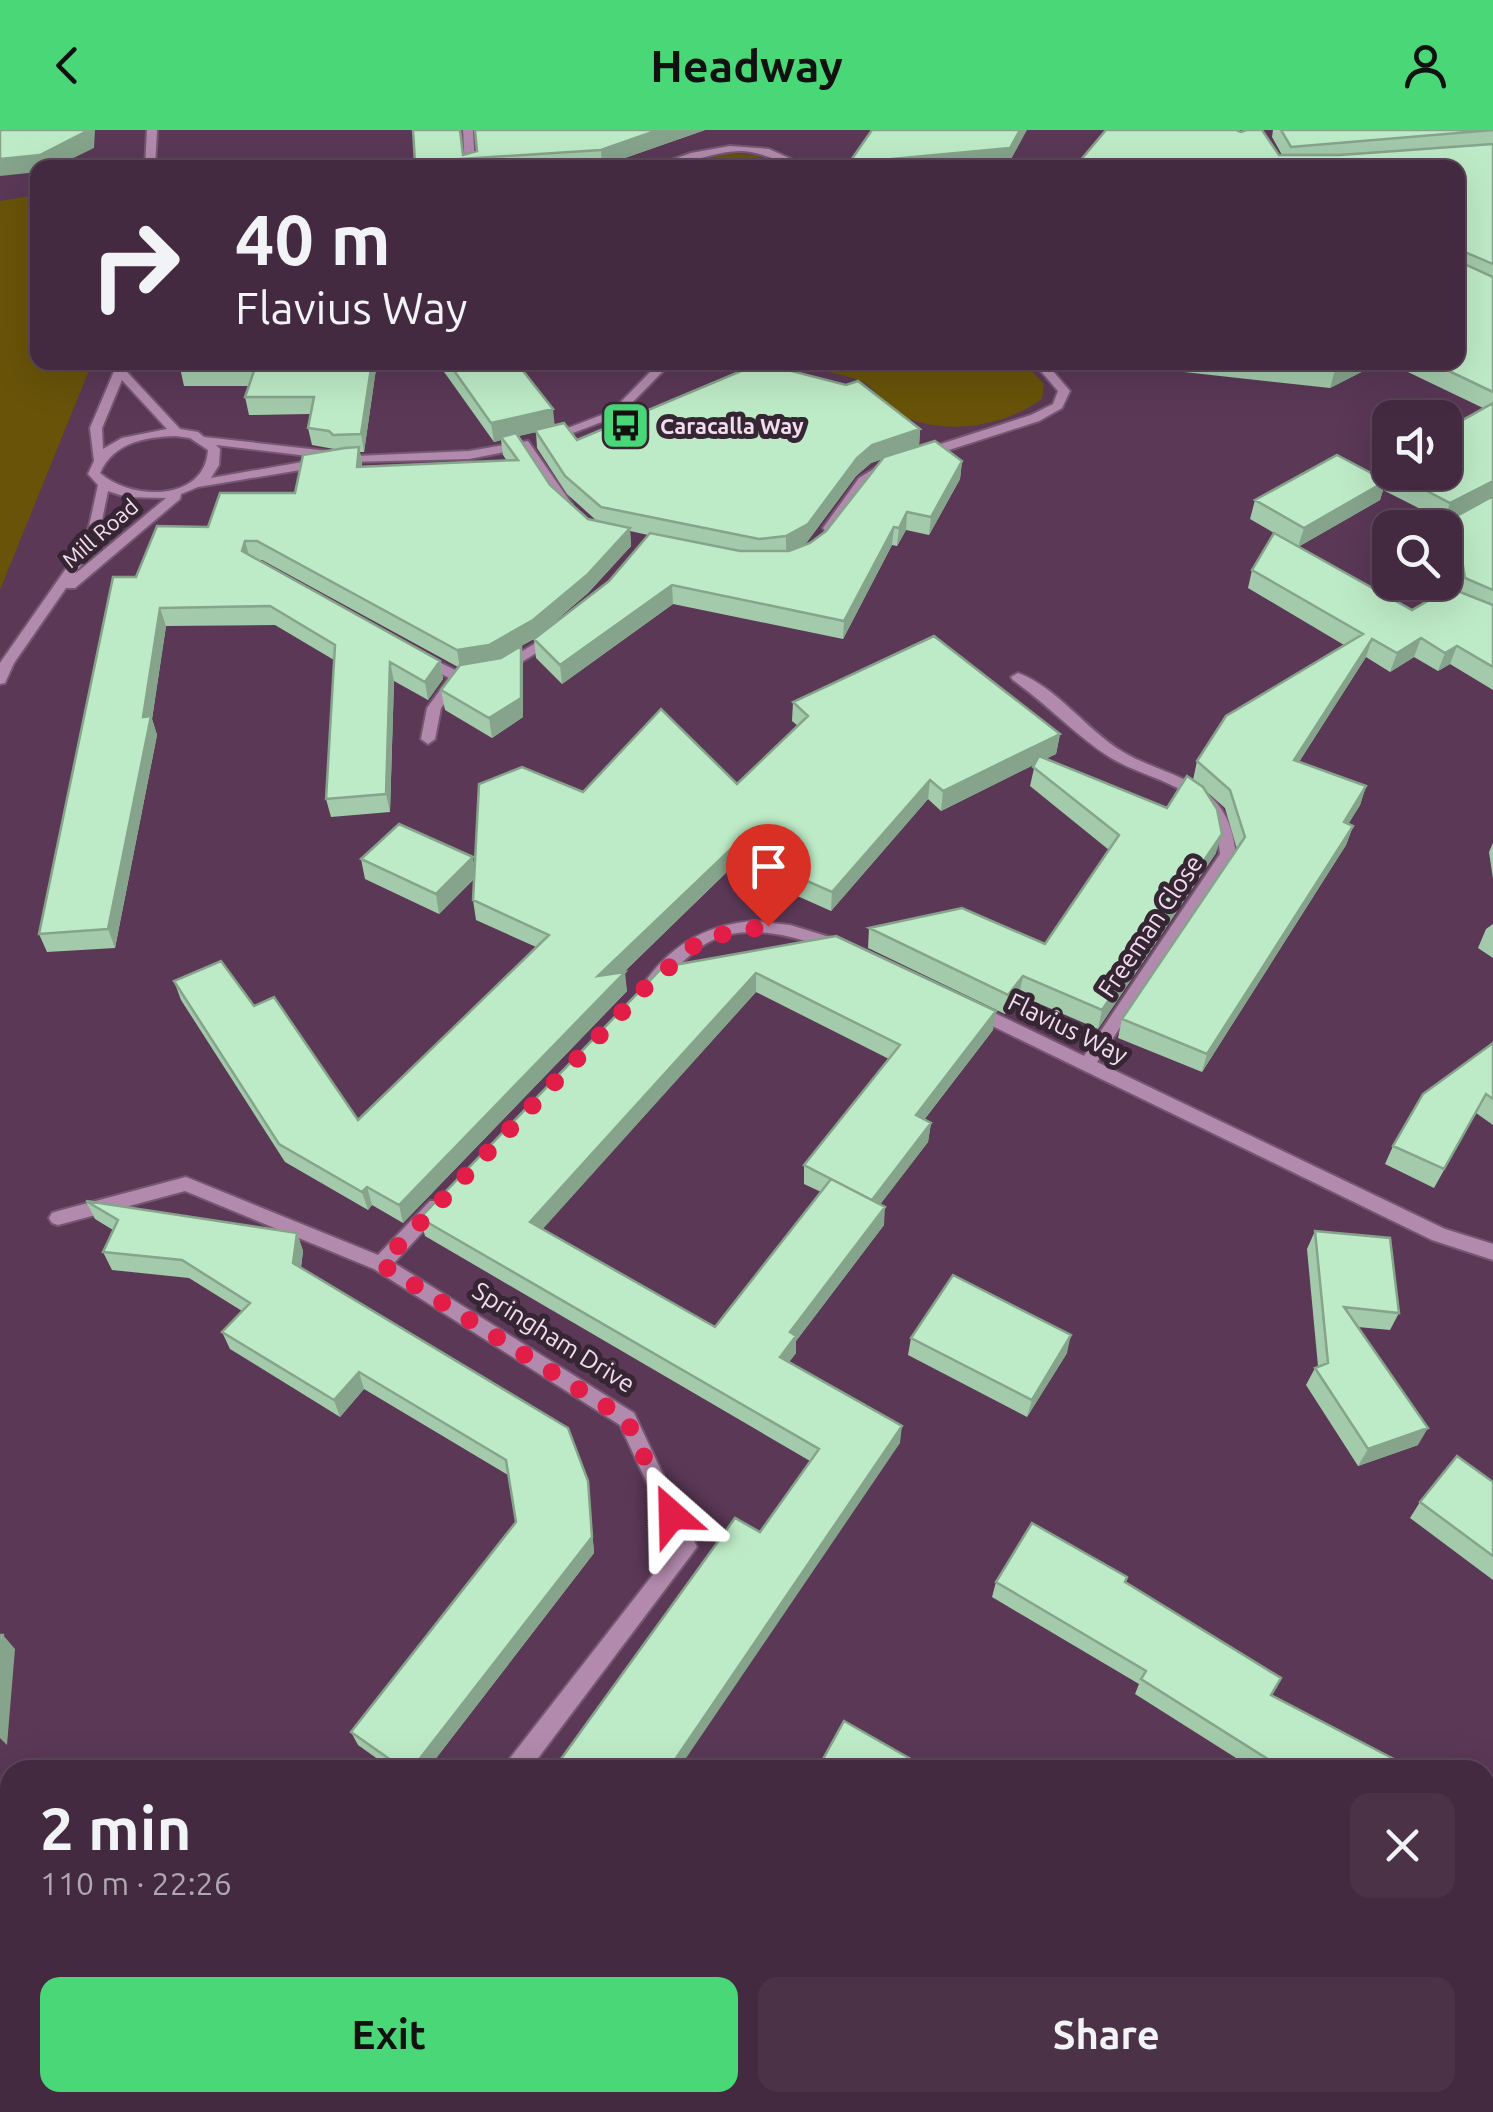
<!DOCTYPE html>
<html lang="en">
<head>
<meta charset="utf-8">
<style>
	body { margin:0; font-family:Ubuntu,sans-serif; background:#4b3247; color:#f1f3f6; height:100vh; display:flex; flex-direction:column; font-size:38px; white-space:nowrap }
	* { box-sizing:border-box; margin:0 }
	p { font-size:32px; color:#afa7b1 }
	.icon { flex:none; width:55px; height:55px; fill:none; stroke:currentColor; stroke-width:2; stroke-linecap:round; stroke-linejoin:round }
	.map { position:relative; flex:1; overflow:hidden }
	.drawer { position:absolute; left:0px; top:1630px; width:1495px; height:352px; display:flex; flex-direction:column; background:#442a40; border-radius:30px 30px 0 0; box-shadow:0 10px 40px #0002,0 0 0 2px #5c4659 }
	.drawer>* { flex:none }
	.hud { position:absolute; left:30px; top:30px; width:1435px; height:210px; border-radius:20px; box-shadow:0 10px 40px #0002,0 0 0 2px #5c4659; background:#442a40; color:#f1f3f6; overflow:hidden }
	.tools { position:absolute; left:1372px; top:270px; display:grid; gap:20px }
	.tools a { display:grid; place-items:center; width:90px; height:90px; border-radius:20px; background:#442a40; box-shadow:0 10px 40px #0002,0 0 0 2px #5c4659; font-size:50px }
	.pin { position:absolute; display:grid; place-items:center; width:85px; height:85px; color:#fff; margin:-102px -42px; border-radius:50% 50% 50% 0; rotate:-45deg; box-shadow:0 0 10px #0007 }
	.pin .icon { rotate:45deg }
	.me { position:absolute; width:110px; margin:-55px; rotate:335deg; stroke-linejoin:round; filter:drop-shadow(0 0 8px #0008) }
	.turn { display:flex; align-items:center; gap:35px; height:210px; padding:0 40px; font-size:45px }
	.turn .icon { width:130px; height:130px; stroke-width:2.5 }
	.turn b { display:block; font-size:70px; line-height:85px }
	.round { display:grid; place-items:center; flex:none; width:105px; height:105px; border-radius:20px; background:#4b3247 }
	.head { display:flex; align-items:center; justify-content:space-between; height:170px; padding:0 40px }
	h1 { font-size:60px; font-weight:600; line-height:75px }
	.button { display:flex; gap:20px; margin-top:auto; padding:20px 40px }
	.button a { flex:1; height:115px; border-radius:20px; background:#49d778; color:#111; font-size:40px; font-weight:600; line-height:115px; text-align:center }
	.button a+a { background:#4b3247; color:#f1f3f6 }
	header { display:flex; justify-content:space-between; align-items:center; height:130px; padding:0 40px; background:#49d778; color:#111; font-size:45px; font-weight:600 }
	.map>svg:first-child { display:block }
</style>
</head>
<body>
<header><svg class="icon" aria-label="back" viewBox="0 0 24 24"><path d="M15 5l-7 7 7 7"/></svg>Headway<svg class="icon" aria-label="person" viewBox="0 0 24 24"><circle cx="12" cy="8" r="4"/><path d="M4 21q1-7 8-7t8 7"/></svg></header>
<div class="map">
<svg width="1493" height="1982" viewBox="0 0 1493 1982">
	<rect width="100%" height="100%" fill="#5a3856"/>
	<path fill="#685309" d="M 736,24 L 756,25 L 783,37 L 670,37 L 714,25 Z
		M 37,65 L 38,232 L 92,233 L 0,460 L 0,71 Z
		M 777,233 L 1024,233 L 1044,254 L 1042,269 C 1003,297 940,308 895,282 C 882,275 875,257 861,251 C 835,241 804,239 777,233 Z"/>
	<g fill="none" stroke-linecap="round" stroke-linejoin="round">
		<defs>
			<path id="minor" d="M 147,0 L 157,0 L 155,38 L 145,38 Z
				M 463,0 L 473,0 L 475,38 L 465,38 Z
				M 730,16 L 769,19 L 811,38 C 787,38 767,22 742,21 C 710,21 681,38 649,38 L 691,23 Z
				M 118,232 L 129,232 L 126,241 L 180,299 L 198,302 L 204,307 L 328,321 L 332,322 L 333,327 L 469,321 L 528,311 L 572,374 L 562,377 L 521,319 L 469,329 L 348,332 L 198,357 L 181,364 L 180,369 L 75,458 L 66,458 L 14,533 L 5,553 L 0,554 L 0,533 L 86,410 L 98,355 L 88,344 L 94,331 L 90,298 ZM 122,250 L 167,299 L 122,308 L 103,319 L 102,298 ZM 176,306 L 190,308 L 208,320 C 205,372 131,371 100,343 C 114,312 145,307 176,306 ZM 216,315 L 325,328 L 211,348 L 219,335 L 220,319 ZM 108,361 L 126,367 L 166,368 L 75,444 L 98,410 Z
				M 660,232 L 672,232 L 620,285 L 552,311 L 542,308 L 612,281 Z
				M 1033,232 L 1045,232 L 1070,261 L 1062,278 L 1039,291 L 927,327 L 919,327 L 919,321 L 1031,285 L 1053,274 L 1058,261 Z
				M 885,332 L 895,335 L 867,354 L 833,401 L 825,401 L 823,398 L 859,348 Z
				M 1493,367 L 1493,376 L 1449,401 L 1445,402 L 1445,398 L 1439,398 Z
				M 1390,430 L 1390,452 L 1374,446 L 1374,440 Z
				M 1396,452 L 1414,452 L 1493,486 L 1493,495 Z
				M 552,503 L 557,504 L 557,510 L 507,541 L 502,542 L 495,538 Z
				M 423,524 L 459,542 L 477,540 L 484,544 L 482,547 L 461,551 L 441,578 L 435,609 L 428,614 L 421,609 L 427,578 L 449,548 L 418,531 L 416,528 Z
				M 1018,543 C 1058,558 1086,600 1123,622 C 1151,639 1188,645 1212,668 C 1228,684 1233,702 1236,724 L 1097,932 L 1445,1099 L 1493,1114 L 1493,1130 L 1432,1110 L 970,885 L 968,881 L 970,877 L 982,877 L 1084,926 L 1220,724 C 1218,705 1215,688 1201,674 C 1176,651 1139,645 1111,628 C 1076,606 1047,574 1013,550 L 1011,547 Z
				M 754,791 L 790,795 L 846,812 L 848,816 L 840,822 C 797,808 744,788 702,816 C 687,826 674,841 661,853 L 655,855 L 647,849 C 674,813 709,794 754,791 Z
				M 186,1047 L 378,1125 L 430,1071 L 442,1071 L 445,1076 L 442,1081 L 394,1133 L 634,1283 L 697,1417 L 529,1640 L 504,1640 L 507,1632 L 676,1415 L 620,1295 L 374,1139 L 185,1061 L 58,1095 L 52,1093 L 49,1088 L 52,1083 L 58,1081 Z
				M 10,1908 L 10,1934 L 0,1938 L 0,1912 Z
				M 1253,1972 L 1279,1972 L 1276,1982 L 1250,1982 Z"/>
		</defs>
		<use href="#minor" stroke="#755771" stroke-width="4"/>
		<use href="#minor" fill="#b28aad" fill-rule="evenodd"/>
	</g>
	<path fill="#a3caab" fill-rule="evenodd" d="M 413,0 L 460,0 L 463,25 L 705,0 L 602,36 L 585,38 L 416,38 Z
		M 1273,0 L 1493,0 L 1493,560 L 1450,534 L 1438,541 L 1414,527 L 1390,542 L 1366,527 L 1299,632 L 1366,656 L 1360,675 L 1348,694 L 1353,696 L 1346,715 L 1202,942 L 1118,908 L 1122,889 L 1237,719 L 1225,678 L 1206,661 L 1216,723 L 1098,899 L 1019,865 L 1005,884 L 868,818 L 869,798 L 1045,814 L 1109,720 L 1030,656 L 1035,634 L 941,681 L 928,669 L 831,781 L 732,737 L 623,843 L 627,861 L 403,1093 L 372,1075 L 368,1080 L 285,1032 L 181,870 L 174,851 L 254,876 L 358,990 L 536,817 L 476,790 L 473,770 L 474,749 L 439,784 L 365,749 L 361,729 L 475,736 L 583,662 L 737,654 L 798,596 L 792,591 L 793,572 L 1060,604 L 1056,624 L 1045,629 L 1167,678 L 1193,650 L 1197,631 L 1344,515 L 1248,458 L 1252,440 L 1412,480 L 1457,461 L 1448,405 L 1455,387 L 1484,371 L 1444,391 L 1383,360 L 1380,370 L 1298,417 L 1250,389 L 1255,370 L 1376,346 L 1379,336 L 1483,278 L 1387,232 L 1458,232 L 1279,25 L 1282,25 L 1272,7 Z
		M 182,232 L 377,232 L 364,322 L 360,322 L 362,336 L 507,331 L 503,325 L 501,310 L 494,312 L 437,232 L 516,232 L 555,295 L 577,310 L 920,299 L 919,316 L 962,331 L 960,349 L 929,405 L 906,400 L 897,416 L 892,415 L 843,509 L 673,474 L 562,554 L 536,528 L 534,509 L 521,516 L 523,536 L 523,587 L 492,608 L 445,580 L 441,560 L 458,537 L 262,430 L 257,430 L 440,531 L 443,549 L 428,570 L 394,551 L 390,682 L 331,687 L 326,669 L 334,530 L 275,495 L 166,496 L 152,589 L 157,605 L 115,818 L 47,822 L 39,804 L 136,447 L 208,397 L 295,363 L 334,319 L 312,315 L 308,298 L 310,284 L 249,285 L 245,267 L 249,256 L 184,256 L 180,238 ZM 536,302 L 537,318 L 567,364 L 598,392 L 588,389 L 550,355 L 518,306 ZM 882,329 L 826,401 L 810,413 L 798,418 L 807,412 L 856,346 L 871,333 ZM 630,401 L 648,405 L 609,451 L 538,506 L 588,463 L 631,416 Z
		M 1186,232 L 1381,232 L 1330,258 L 1184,242 Z
		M 1493,713 L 1493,749 L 1489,722 Z
		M 1493,794 L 1493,828 L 1478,818 L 1486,799 Z
		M 836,806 L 993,900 L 924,990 L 931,993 L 928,1012 L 880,1074 L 884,1095 L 796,1211 L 796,1223 L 789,1232 L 900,1313 L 760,1402 L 810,1331 L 425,1106 L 420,1088 L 663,837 ZM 756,862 L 889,929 L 804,1035 L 804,1054 L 821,1062 L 715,1197 L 542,1099 Z
		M 1493,913 L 1493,995 L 1476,983 L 1434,1058 L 1385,1034 L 1393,1016 Z
		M 86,1071 L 297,1103 L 303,1121 L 301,1138 L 588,1351 L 594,1423 L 427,1640 L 393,1640 L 358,1615 L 351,1602 L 516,1392 L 508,1345 L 364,1259 L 340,1287 L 230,1219 L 222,1202 L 242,1181 L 189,1148 L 112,1140 L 103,1122 L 113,1100 L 95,1089 Z
		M 1315,1101 L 1399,1183 L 1390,1200 L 1358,1197 L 1418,1315 L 1358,1336 L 1306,1255 L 1315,1238 L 1318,1236 L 1307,1119 Z
		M 911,1208 L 1067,1223 L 1027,1287 L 908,1225 Z
		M 1493,1352 L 1493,1450 L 1410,1388 L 1420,1372 Z
		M 996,1452 L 1125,1452 L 1271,1565 L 1415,1640 L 1255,1640 L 1135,1564 L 1139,1554 L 992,1467 Z
		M 1485,1678 L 1493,1683 L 1493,1789 L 1485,1784 Z"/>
	<path fill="#85a48b" d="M 89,0 L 95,0 L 94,18 L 53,38 L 38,38 L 38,42 L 0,46 L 0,29 Z
		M 658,0 L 705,0 L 602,36 L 601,20 Z
		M 1020,0 L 1027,0 L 1008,35 L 983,38 L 849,38 L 849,33 Z
		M 372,232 L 377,232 L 364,322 L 361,304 Z
		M 1350,232 L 1381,232 L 1330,258 L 1335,240 Z
		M 553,279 L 555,298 L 535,300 L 536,302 L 503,310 L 501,307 L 501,310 L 494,312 L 491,293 Z
		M 920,299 L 919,317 L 871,333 L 856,346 L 807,412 L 786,424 L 786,406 L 857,328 L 872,315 Z
		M 359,317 L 362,335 L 360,355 L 357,337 Z
		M 962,331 L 960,349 L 929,405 L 931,387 Z
		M 1386,351 L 1380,370 L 1298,417 L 1304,398 Z
		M 1493,351 L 1493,366 L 1444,391 L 1450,373 Z
		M 907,382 L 906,400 L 897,416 L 899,398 Z
		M 894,397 L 892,415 L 843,509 L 844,491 Z
		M 630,398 L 631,416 L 588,463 L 535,508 L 521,516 L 523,536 L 523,587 L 492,608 L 489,588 L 460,538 L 457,520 Z
		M 245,411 L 250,429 L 242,421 Z
		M 672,455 L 673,474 L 562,554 L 560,535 Z
		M 160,478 L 166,496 L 152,589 L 157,605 L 115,818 L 108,799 Z
		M 1421,508 L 1414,527 L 1390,542 L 1397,523 Z
		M 1372,509 L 1366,527 L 1288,649 L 1294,630 Z
		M 1457,516 L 1450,534 L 1438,541 L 1445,523 Z
		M 440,531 L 443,549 L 428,570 L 425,552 Z
		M 390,532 L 394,551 L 390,682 L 386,664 Z
		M 1060,604 L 1056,624 L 941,681 L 943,661 Z
		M 930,650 L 928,669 L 831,781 L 832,762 Z
		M 1366,656 L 1360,675 L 1338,711 L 1344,692 Z
		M 1353,696 L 1346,715 L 1202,942 L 1207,924 Z
		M 1222,704 L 1216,723 L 1098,899 L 1102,880 Z
		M 732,718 L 732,737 L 600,865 L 598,846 Z
		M 473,727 L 476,746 L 439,784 L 436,764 Z
		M 625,842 L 627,861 L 403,1093 L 399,1075 Z
		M 756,843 L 756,862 L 533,1110 L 530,1092 Z
		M 1023,846 L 1019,865 L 1005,884 L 1008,865 Z
		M 996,881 L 993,900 L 913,1004 L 916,985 Z
		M 931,993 L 928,1012 L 870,1088 L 872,1070 Z
		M 367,1057 L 372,1075 L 368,1080 L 362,1062 Z
		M 885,1077 L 884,1095 L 796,1211 L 796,1223 L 780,1244 L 780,1227 L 790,1202 Z
		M 297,1103 L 303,1121 L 299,1151 L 293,1133 Z
		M 1071,1205 L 1067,1223 L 1027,1287 L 1032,1270 Z
		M 359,1242 L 364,1259 L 340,1287 L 334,1270 Z
		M 902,1296 L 900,1313 L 678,1640 L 668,1640 Z
		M 1428,1298 L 1418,1315 L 1358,1336 L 1368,1319 Z
		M 588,1351 L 594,1423 L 427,1640 L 411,1640 Z
		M 3,1505 L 15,1519 L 7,1615 L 0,1608 L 0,1536 Z
		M 0,1728 L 10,1738 L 10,1829 L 0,1832 Z
		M 364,1972 L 392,1972 L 368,1982 L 340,1982 Z"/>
	<path fill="#beebc7" stroke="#85a48b" stroke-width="2.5" d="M 0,0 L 89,0 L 40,25 L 0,29 Z
		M 413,0 L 460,0 L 463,25 L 477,21 L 475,0 L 658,0 L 601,20 L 415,32 Z
		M 872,0 L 1020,0 L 1010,18 L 849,33 Z
		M 1106,0 L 1236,0 L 1241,2 L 1247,0 L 1262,0 L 1279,25 L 1340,25 L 1493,14 L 1493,134 L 1460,120 L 1462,133 L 1493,147 L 1493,262 L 1430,232 L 1458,232 L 1458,38 L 1074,38 Z
		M 1281,0 L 1493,0 L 1291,17 Z
		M 182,232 L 372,232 L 361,304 L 333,305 L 329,301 L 308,298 L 314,267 L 245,267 L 255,238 L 180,238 Z
		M 448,232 L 516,232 L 553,279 L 491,293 Z
		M 1262,232 L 1350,232 L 1335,240 Z
		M 760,233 L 846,255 L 858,251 L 920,299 L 872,315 L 857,328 L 808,394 L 786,406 L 759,409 L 601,377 L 565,346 L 535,300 L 564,293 L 577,310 Z
		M 1493,273 L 1493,351 L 1450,373 L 1391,342 L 1445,342 L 1445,300 Z
		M 516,303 L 550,355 L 588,389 L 630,398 L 587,445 L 533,490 L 489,515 L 457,520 L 257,411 L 245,411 L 242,421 L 440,531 L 425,552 L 390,532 L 386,664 L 326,669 L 335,515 L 270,476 L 160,478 L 143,587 L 151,586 L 108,799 L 39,804 L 113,447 L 136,447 L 157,396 L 208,397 L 220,363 L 295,363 L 303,325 L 345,318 L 359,317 L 357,337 L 518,330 L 501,307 Z
		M 935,311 L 962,331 L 931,387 L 907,382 L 899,398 L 894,397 L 844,491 L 672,455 L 560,535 L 534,509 L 609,451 L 650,403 L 740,421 L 789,421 L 810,413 L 826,401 L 884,327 Z
		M 1337,325 L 1386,351 L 1304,398 L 1255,370 Z
		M 1390,330 L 1390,342 L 1379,336 Z
		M 1493,366 L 1493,460 L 1465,448 L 1455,387 Z
		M 1274,403 L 1412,480 L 1450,458 L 1493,475 L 1493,537 L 1457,516 L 1445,523 L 1421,508 L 1397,523 L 1372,509 L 1294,630 L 1366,656 L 1344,692 L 1353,696 L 1207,924 L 1122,889 L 1245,707 L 1230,660 L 1197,631 L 1226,586 L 1363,504 L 1252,440 Z
		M 934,506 L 1060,604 L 943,661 L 930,650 L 832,762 L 732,718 L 598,846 L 625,842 L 399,1075 L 367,1057 L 362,1062 L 279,1014 L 174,851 L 221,831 L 254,876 L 274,867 L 358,990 L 549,805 L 473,770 L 479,654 L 522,637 L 583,662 L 661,579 L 737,654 L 808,586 L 793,572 Z
		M 521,516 L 521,568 L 489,588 L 441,560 L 460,535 L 501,528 Z
		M 1039,626 L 1167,678 L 1187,646 L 1203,657 L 1217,679 L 1222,704 L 1102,880 L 1023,846 L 1008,865 L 869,798 L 962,778 L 1045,814 L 1119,705 L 1033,637 Z
		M 399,694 L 473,727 L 436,764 L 361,729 Z
		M 836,806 L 996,881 L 916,985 L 931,993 L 872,1070 L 804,1035 L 900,915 L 756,843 L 530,1092 L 715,1197 L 831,1049 L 885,1077 L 790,1202 L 796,1206 L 780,1227 L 902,1296 L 668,1640 L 553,1640 L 735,1388 L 760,1402 L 819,1319 L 420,1088 L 663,837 Z
		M 1493,913 L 1493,969 L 1486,964 L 1444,1039 L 1393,1016 L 1423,964 Z
		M 86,1071 L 297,1103 L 293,1133 L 568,1298 L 588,1351 L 592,1407 L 411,1640 L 405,1640 L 351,1602 L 516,1392 L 506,1330 L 359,1242 L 334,1270 L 222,1202 L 250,1173 L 182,1130 L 103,1122 L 118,1090 Z
		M 1315,1101 L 1390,1108 L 1399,1183 L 1344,1177 L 1428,1298 L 1368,1319 L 1315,1238 L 1328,1233 Z
		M 953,1145 L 1071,1205 L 1032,1270 L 911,1208 Z
		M 1457,1326 L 1493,1352 L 1493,1426 L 1420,1372 Z
		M 1032,1393 L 1127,1447 L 1125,1452 L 1281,1548 L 1271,1565 L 1415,1640 L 1285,1640 L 1141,1549 L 1146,1541 L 996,1452 Z
		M 0,1505 L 3,1505 L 0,1536 Z
		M 844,1591 L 930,1640 L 817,1640 Z
		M 307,1635 L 308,1640 L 290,1640 Z
		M 1485,1678 L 1493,1683 L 1493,1770 L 1485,1765 Z
		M 0,1749 L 2,1816 L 0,1817 Z
		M 32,1972 L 364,1972 L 340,1982 L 15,1982 L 15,1979 Z
		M 1086,1972 L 1200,1972 L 1196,1982 L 1082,1982 Z"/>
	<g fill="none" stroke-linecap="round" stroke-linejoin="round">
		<path stroke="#e11d48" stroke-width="18" stroke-dasharray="0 32.4" d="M 672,1385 L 626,1289 L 381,1134 L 645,858 L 703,808 L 768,796"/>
	</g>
	<defs>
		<symbol id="bus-square" viewBox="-11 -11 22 22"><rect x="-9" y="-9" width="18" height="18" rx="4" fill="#49d778" stroke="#362634"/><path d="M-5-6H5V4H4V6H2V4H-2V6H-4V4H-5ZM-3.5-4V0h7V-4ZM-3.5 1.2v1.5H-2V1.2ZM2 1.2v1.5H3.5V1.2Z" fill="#111"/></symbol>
	</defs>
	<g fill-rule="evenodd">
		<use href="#bus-square" x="598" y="268" width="55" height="55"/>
	</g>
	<g text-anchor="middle" stroke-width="10" stroke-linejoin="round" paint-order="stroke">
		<g font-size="22" font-weight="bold" fill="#f2ddef" stroke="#362634" text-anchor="start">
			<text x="660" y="304">Caracalla Way</text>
		</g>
		<g font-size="22" fill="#f2ddef" stroke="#362634">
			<text transform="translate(100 403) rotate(-41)" y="8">Mill Road</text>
		</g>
		<g font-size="25" fill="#f2ddef" stroke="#362634">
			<text transform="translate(1150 796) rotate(-56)" y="9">Freeman Close</text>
			<text transform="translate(1068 898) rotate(26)" y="9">Flavius Way</text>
			<text transform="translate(554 1207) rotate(32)" y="9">Springham Drive</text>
		</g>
	</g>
</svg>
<div class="tools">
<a><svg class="icon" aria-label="sound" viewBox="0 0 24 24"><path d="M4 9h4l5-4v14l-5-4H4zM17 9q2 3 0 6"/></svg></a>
<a><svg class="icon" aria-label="search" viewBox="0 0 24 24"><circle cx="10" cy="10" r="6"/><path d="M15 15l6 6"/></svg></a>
</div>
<div class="pin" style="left:768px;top:796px;background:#d93025"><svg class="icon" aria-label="arrive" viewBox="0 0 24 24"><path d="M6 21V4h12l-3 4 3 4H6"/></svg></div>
<svg class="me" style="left:672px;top:1385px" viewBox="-20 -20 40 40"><path d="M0-17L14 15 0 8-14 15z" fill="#e11d48" stroke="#fff" stroke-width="4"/></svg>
<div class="hud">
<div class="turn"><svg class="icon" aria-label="right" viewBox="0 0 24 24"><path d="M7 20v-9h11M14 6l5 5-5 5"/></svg><div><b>40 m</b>Flavius Way</div></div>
</div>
<section class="drawer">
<div class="head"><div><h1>2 min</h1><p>110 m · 22:26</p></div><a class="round"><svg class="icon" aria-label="close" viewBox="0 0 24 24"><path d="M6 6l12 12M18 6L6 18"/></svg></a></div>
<div class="button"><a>Exit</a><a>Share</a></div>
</section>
</div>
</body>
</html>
